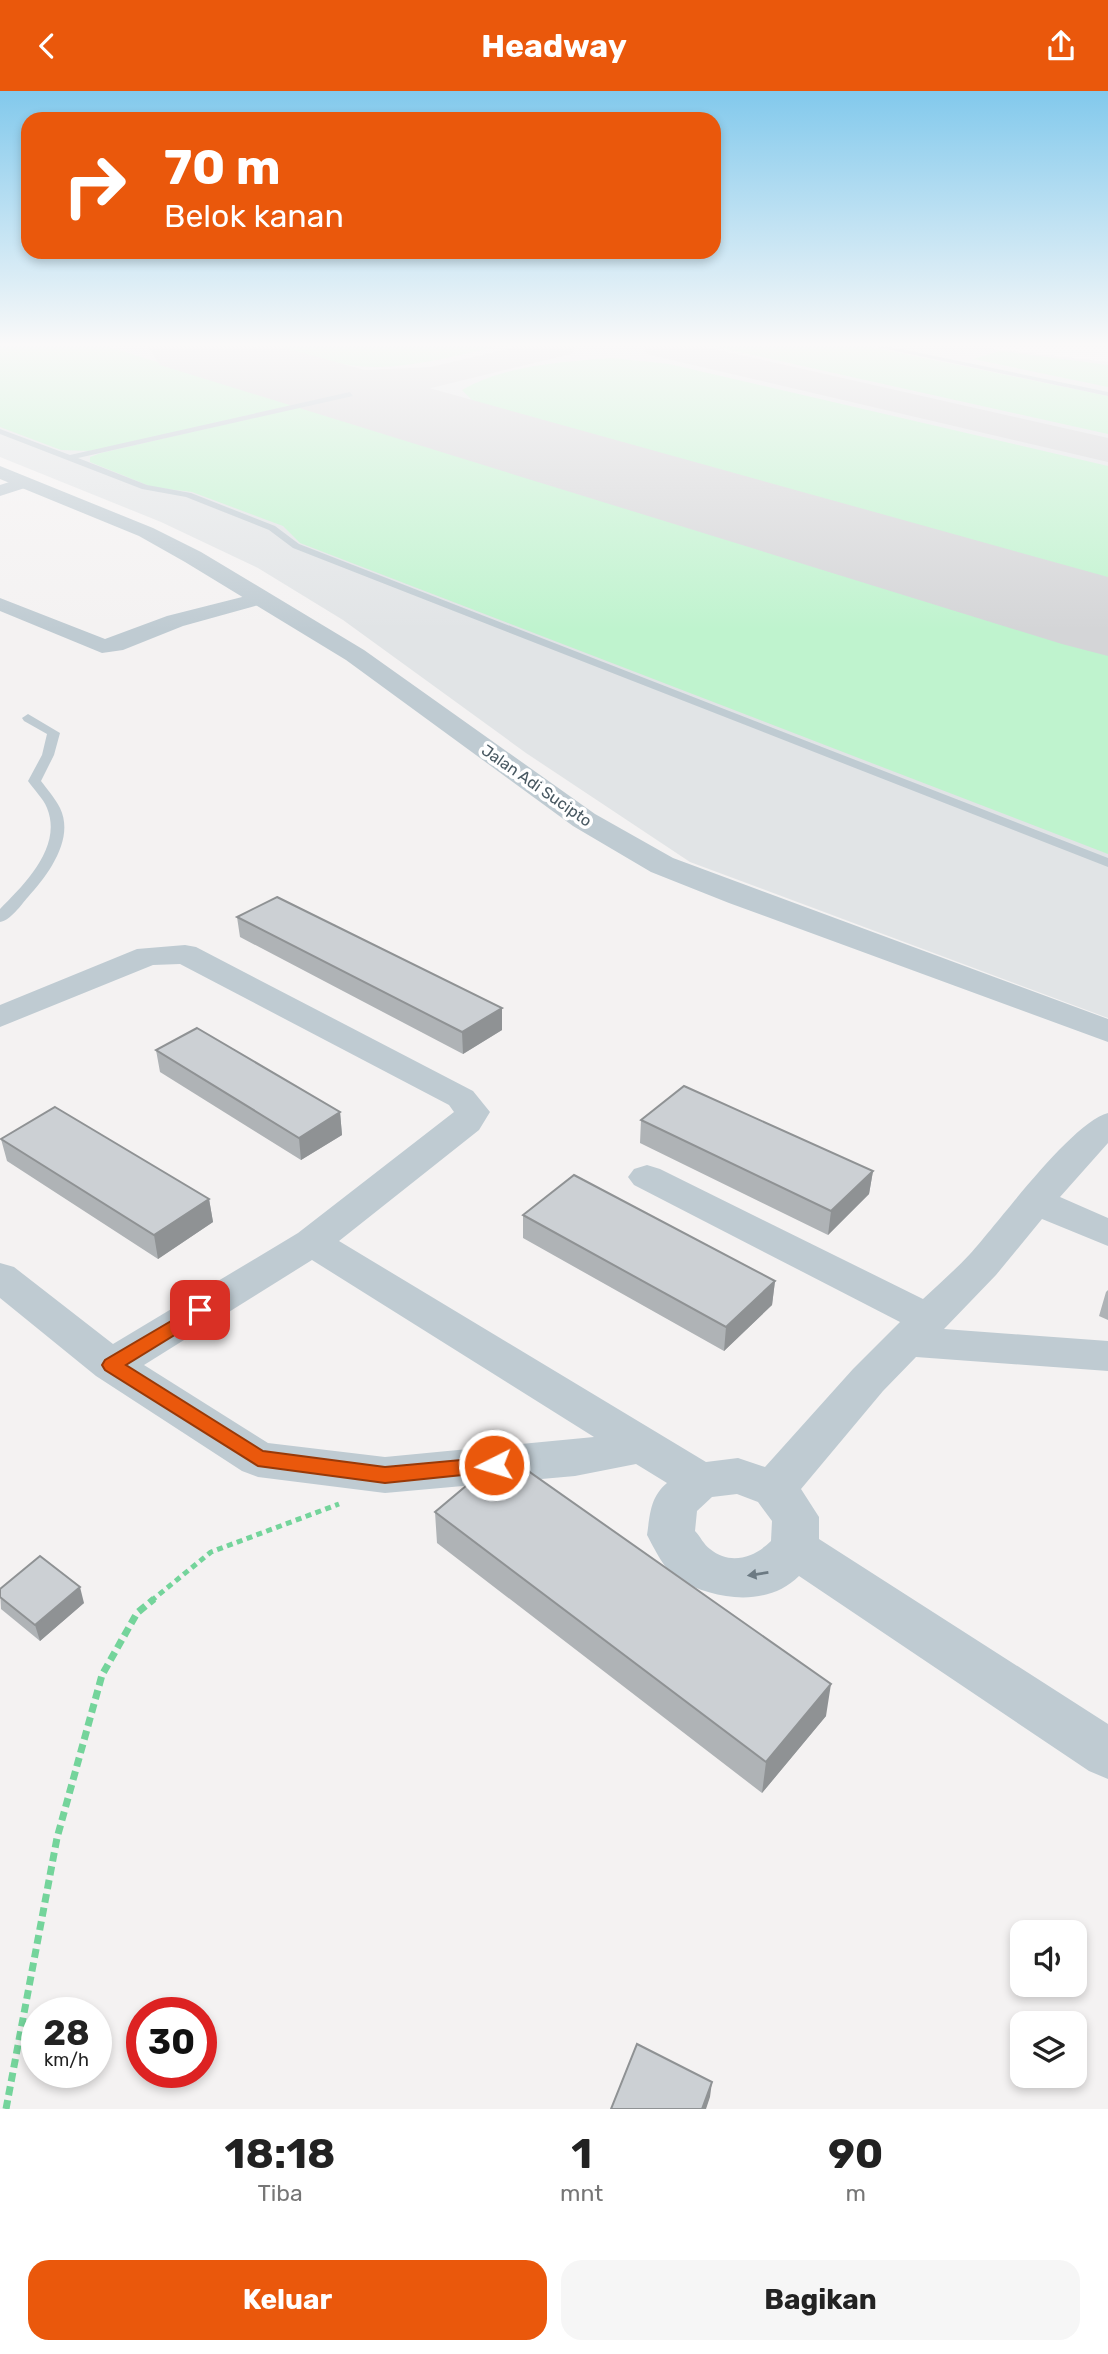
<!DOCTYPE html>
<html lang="id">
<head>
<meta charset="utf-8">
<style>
	body { margin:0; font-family:Rubik,sans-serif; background:#f6f6f6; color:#222; height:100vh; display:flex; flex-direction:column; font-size:26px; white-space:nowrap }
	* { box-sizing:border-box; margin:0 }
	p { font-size:23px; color:#767676 }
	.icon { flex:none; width:38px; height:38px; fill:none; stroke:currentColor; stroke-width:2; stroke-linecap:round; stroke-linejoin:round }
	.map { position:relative; height:2018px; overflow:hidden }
	.drawer { display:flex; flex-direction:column; background:#fff; flex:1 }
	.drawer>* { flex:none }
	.top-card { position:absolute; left:21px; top:21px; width:700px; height:147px; border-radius:21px; box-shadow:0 4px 10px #0003; background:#ea580c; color:#fff; overflow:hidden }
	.fabs { position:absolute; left:1010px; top:1829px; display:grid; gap:14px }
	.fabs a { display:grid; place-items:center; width:77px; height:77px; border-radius:14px; background:#fff; box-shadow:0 4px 10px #0003; font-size:35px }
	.speed { position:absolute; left:21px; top:1906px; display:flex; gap:14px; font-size:35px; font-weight:700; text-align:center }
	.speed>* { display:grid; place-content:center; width:91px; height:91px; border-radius:50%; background:#fff; box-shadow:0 4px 10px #0003; line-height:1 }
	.speed small { font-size:18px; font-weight:400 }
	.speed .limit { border:10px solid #d22; background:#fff; color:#111 }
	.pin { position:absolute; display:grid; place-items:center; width:60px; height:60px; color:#fff; margin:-30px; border-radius:14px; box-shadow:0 4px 10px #0006 }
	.me { position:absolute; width:77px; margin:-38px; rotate:265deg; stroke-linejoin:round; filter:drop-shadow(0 0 5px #0008) }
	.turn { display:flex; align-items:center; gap:24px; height:147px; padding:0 28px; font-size:32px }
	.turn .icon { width:91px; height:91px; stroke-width:2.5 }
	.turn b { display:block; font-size:49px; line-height:60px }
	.eta { display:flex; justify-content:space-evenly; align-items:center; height:119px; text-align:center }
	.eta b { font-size:42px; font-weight:700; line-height:49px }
	.action { display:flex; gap:14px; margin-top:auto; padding:14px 28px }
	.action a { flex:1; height:80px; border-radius:21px; background:#ea580c; color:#fff; font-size:28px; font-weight:700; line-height:80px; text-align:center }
	.action a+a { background:#f6f6f6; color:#222 }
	header { display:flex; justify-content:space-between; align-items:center; height:91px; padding:0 28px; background:#ea580c; color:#fff; font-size:32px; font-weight:700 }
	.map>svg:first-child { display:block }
</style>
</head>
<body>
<header><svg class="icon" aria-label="back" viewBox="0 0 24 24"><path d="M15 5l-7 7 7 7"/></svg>Headway<svg class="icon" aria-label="share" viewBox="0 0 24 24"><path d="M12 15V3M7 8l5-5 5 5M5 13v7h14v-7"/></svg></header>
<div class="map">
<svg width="1108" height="2018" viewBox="0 0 1108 2018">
	<rect width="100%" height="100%" fill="#f4f2f2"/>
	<path fill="#e1e4e6" d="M 0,256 L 979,256 L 1108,271 L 1108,927 L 690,771 L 526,662 L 343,529 L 258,477 L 161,431 L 0,366 Z"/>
	<path fill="#bff3ce" d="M 0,256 L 109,256 L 294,314 L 92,360 L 61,359 L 0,336 Z
		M 279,256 L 496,256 C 458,264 419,275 379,276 C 346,277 311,265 279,256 Z
		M 717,256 L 871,256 L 1108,305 L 1108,343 Z
		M 1000,260 L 1108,274 L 1108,296 L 973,268 Z
		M 612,267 L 669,273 L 1108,375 L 1108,487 L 473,310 L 462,299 C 506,274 562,271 612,267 Z
		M 304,315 L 1108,563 L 1108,763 L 300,452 L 283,435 L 192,401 L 152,396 L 90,371 L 90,366 L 101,362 Z"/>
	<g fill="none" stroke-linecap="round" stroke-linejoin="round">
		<path fill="#d4d5d7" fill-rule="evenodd" d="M 515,256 L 575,256 L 571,263 L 427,298 L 416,306 L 432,316 L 438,324 L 432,332 C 410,338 387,329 380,306 L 385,299 C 349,301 313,302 278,293 L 272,286 L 278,279 L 290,275 L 346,280 L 431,276 Z
			M 643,256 L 705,256 L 1108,347 L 1108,371 L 659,266 L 647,263 Z"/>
		<path fill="#d4d5d7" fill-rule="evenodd" d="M 148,256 L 282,256 L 1108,486 L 1108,565 L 1062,553 L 160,274 Z"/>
		<path stroke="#74d49b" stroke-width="5" stroke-dasharray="6 4.5" stroke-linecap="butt" d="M 151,1510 L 211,1461 L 339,1413"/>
		<path stroke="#74d49b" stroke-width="7" stroke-dasharray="9 5" stroke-linecap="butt" d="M 6,2018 L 57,1747 L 102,1584 L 137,1522 L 154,1508"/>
		<path fill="#bfcbd2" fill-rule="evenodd" d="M 877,256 L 891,256 L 1108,301 L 1108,305 Z
			M 350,301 L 353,305 L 78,367 L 147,394 L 191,402 L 275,435 L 299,453 L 1108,767 L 1108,776 L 293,457 L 269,439 L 186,406 L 142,398 L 0,343 L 0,338 L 70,364 Z
			M 28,623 L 60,642 L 54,664 L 41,690 C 47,698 55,707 60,717 C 75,748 48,784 28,806 C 21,814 11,829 0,831 L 0,818 C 24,794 63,756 47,717 C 43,707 34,699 28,690 L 42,664 L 47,643 L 24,630 L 22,627 Z"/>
		<path fill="#bfcbd2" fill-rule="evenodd" d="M 25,386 L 34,391 L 31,395 L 0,405 L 0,394 Z
			M 262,501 L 269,503 L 272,507 L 269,511 L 183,535 L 123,559 L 102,562 L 0,520 L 0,507 L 105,548 L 167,525 Z
			M 185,854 L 196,856 L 473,1000 L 490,1021 L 479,1039 L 339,1150 L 706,1371 L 738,1367 L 765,1376 L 853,1278 L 900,1231 L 634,1094 L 628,1086 L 634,1078 L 647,1074 L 660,1078 L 923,1208 C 939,1193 955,1179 970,1163 C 999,1131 1072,1031 1108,1022 L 1108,1052 L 1060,1106 L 1108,1127 L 1108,1155 L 1042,1128 L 996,1184 L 944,1238 L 1108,1250 L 1108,1280 L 916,1266 L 883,1300 L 801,1398 L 819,1426 L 819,1448 L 1108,1633 L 1108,1688 L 1089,1680 L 799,1485 C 767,1517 714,1509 678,1488 C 665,1480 654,1457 647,1444 C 650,1424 650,1406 667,1392 L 636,1373 L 575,1385 L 385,1402 L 258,1386 L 242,1380 L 96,1285 L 0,1207 L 0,1172 L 14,1176 L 113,1253 L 298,1142 L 454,1021 L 449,1014 L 180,873 L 153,874 L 0,936 L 0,914 L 137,858 ZM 312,1169 L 594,1346 L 385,1366 L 268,1352 L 144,1274 ZM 737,1403 L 758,1411 L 772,1430 L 771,1450 C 755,1466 731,1475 710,1458 C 704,1454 700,1445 695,1440 L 697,1420 L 712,1406 Z"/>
		<path fill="#bfcbd2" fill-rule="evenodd" d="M 0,375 L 153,437 L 201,461 L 364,559 L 595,723 L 673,767 L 1108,928 L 1108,951 L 729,812 L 651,781 L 573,735 L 346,569 L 185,471 L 139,445 L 0,388 Z"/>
	</g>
	<path fill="#afb3b6" d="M 237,826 L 502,939 L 463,963 L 240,846 Z
		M 156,959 L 340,1021 L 342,1044 L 301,1069 L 160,981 Z
		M 641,1029 L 873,1080 L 869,1103 L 828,1144 L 640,1052 Z
		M 1,1048 L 209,1108 L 213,1131 L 158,1168 L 7,1070 Z
		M 523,1124 L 775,1190 L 772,1214 L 724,1260 L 523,1147 Z
		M 1108,1199 L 1108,1229 L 1099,1225 L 1106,1201 Z
		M 435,1421 L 826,1625 L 762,1702 L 437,1452 Z
		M 0,1498 L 84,1512 L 40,1550 L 1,1518 Z"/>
	<path fill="#8f9294" d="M 502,917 L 502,939 L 463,963 L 462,941 Z
		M 340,1021 L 342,1044 L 301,1069 L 299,1047 Z
		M 873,1080 L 869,1103 L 828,1144 L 831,1120 Z
		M 209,1108 L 213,1131 L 158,1168 L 154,1144 Z
		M 775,1190 L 772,1214 L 724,1260 L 726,1236 Z
		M 80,1496 L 84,1512 L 40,1550 L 35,1534 Z
		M 831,1593 L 826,1625 L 762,1702 L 766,1671 Z
		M 712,1991 L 710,2006 L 706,2018 L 702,2018 Z"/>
	<path fill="#ccd0d4" stroke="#8f9294" stroke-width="2" d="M 277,806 L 502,917 L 462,941 L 237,826 Z
		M 197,937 L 340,1021 L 299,1047 L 156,959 Z
		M 684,995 L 873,1080 L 831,1120 L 641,1029 Z
		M 55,1016 L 209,1108 L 154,1144 L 1,1048 Z
		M 574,1084 L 775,1190 L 726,1236 L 523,1124 Z
		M 504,1363 L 831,1593 L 766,1671 L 435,1421 Z
		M 40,1465 L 80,1496 L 35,1534 L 0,1506 L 0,1498 Z
		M 637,1953 L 712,1991 L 702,2018 L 611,2018 Z"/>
	<defs><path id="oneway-solid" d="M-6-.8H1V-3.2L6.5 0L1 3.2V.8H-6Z" transform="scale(1.75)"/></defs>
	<use fill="#6c7a83" href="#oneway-solid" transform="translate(758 1483) rotate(171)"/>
	<linearGradient id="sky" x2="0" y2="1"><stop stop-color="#82c9ec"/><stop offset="0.47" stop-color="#faf9f9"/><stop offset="1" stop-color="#faf9f9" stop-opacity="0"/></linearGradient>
	<rect width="1108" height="539" fill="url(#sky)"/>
	<path fill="#ea580c" stroke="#983908" stroke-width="2" d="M 200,1213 L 207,1215 L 210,1219 L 207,1224 L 126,1274 L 263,1360 L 385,1376 L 494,1366 L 501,1368 L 504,1374 L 501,1380 L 385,1392 L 258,1375 L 105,1279 L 102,1274 L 105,1269 Z"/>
	<g text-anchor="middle" stroke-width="7" stroke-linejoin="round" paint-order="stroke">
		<g font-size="16" fill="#485861" stroke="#fff">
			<text transform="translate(537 694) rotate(35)" y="6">Jalan Adi Sucipto</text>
		</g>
	</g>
</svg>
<div class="fabs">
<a><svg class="icon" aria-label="sound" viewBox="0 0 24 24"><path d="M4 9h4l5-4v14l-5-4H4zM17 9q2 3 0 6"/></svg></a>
<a><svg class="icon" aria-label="layers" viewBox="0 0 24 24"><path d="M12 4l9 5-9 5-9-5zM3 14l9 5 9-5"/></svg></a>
</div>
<div class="speed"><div>28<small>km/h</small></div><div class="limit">30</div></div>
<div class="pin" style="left:200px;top:1219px;background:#d93025"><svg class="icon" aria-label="arrive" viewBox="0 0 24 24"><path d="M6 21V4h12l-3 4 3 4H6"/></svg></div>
<svg class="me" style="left:494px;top:1374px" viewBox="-20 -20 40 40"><circle r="17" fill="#ea580c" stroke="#fff" stroke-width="3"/><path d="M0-11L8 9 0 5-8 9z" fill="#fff"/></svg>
<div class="top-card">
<div class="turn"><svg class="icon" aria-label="right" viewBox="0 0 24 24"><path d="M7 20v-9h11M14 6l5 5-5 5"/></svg><div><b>70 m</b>Belok kanan</div></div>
</div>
</div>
<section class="drawer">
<div class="eta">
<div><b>18:18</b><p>Tiba</p></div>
<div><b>1</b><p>mnt</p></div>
<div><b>90</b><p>m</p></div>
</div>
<div class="action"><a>Keluar</a><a>Bagikan</a></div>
</section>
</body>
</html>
